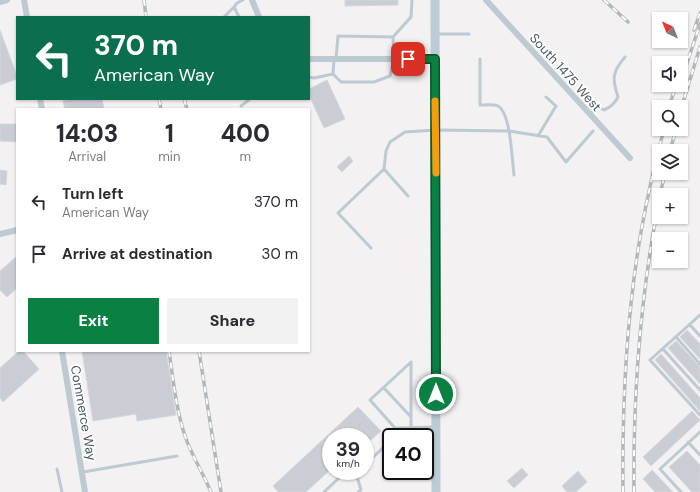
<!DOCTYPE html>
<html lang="en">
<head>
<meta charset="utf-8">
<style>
	body { margin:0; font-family:"DM Sans",sans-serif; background:#f2f2f3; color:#2b2b33; height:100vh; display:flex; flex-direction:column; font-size:15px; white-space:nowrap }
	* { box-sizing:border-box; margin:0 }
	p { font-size:13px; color:#7c7c81 }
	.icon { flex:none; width:22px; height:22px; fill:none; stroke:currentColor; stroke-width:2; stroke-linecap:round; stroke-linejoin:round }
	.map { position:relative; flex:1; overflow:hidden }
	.panel { position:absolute; left:16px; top:108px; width:294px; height:244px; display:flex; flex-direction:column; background:#fff; border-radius:0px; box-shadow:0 1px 3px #0004 }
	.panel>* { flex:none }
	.top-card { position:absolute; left:16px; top:16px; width:294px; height:84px; border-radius:0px; box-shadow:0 1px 3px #0004; background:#0b6e4f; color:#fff; overflow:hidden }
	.needle { width:26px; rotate:317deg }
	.fabs { position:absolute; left:652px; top:12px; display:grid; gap:8px }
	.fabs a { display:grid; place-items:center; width:36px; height:36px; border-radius:0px; background:#fff; box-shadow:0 1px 3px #0004; font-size:20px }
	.speed { position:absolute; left:322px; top:428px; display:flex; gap:8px; font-size:20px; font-weight:700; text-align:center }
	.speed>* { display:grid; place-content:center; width:52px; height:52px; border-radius:50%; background:#fff; box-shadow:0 1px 3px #0004; line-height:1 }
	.speed small { font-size:10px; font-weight:400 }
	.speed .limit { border:2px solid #111; border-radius:6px; background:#fff; color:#111 }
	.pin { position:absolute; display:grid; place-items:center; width:34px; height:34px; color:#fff; margin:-17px; border-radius:8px; box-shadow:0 2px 6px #0006 }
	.me { position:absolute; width:44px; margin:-22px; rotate:0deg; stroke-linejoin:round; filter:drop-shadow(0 0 3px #0008) }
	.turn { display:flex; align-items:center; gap:14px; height:84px; padding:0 12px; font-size:18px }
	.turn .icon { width:52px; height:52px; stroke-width:2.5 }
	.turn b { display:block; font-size:28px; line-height:34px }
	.eta { display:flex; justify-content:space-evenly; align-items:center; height:68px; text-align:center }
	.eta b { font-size:24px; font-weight:800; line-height:28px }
	.cta { display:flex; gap:8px; margin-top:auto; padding:8px 12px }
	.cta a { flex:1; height:46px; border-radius:0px; background:#0b8043; color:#fff; font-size:16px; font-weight:800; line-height:46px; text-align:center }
	.cta a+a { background:#f2f2f3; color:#2b2b33 }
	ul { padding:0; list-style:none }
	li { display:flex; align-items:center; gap:12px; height:52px; padding:0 12px }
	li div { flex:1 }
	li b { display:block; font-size:15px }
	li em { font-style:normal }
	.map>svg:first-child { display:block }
</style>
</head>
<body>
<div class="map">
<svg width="700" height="492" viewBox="0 0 700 492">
	<rect width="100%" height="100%" fill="#f3f1f1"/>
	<path fill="#caced4" stroke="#d4d8dd" d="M 345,0 L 398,0 L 398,5 L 345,6 Z
		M 0,30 L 17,76 L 17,79 L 0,85 Z
		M 327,80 L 345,119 L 324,128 L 309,95 L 309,89 Z
		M 73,99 L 102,99 L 104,109 L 65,109 L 63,101 Z
		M 0,124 L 17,124 L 17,142 L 0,141 Z
		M 349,156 L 353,161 L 342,172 L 337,167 Z
		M 0,170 L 7,171 L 6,185 L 0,184 Z
		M 17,256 L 17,288 L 7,297 L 0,290 L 0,271 Z
		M 687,330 L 700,344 L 700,359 L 680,337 Z
		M 676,341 L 700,367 L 700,384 L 668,348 Z
		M 19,351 L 23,351 L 39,369 L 3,402 L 0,398 L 0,368 Z
		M 82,351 L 166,351 L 176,415 L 137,421 L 136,414 L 93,421 Z
		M 661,354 L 700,398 L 700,411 L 655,360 Z
		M 358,407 L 381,431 L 365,445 L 365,437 L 331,437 L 331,469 L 306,492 L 278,492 L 273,486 Z
		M 692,411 L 700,420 L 651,466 L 643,457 Z
		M 687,451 L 700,465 L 700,492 L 692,492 L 669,467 Z
		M 522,468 L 528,475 L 514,488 L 507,481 Z
		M 652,470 L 673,492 L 655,492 L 643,479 Z
		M 578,471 L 587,482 L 576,492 L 567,492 L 562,486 Z"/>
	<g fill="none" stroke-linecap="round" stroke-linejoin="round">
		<path stroke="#bdcad2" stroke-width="3" d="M 224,17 L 234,7
			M 239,17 L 234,7 L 237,3 L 243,0
			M 437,34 L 469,34
			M 393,37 L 411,17 L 412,0
			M 334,59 L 333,74 L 341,82 L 374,82 L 390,76 L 394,59 L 393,37 L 338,36 L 336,59
			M 480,59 L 480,105 C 485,105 494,104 498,106 C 511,113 512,161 514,175
			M 309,77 L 314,78 L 333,74
			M 241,106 L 250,99
			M 590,114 L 598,107 L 604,110 C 609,108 615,103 618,97 C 612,79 612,72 625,57
			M 538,136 L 556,106 L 546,97
			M 408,196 L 384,169 L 386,151 L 390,142 L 405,132 L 436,130 L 509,131 L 547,137 L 566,162 L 593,131
			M 371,248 L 338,213 L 384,169
			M 700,315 L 650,360 L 700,415
			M 690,325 L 700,336
			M 676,337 L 700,364
			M 663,349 L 700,390
			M 384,388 L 411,417
			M 411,428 L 411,362 L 370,400 L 395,428 L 434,427
			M 395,437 L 405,428
			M 688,442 L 700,455
			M 365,465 L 391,440
			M 57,469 L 62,492
			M 83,472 L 177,456
			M 356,473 L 361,490 L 358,492
			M 324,492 L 341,476 L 358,471
			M 681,492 L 660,469 L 700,432"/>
		<path stroke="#bdcad2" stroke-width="6" d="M 24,0 L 27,17
			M 252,0 L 259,17
			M 486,0 L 630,158
			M 0,2 L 7,0
			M 309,59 L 435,59
			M 40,99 L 42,109
			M 0,234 L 17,230
			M 62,351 L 85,492"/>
		<path stroke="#bdcbd6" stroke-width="9" d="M 435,0 L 436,492"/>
		<defs>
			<path id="rail" d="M 144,0 L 146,17
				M 604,0 L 628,22
				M 694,30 L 700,13
				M 681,81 L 700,24
				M 159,99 L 161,109
				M 184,99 L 187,109
				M 669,107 L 676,85
				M 681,109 L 700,47
				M 670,151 L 676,129
				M 660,195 L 665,173
				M 169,351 C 173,379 176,409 185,436 C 192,456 203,473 211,492
				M 199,351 L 221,492
				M 623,492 C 622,406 626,318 641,232 C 647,198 655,163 664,129
				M 634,492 C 633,394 640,298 659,201"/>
		</defs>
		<use href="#rail" stroke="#b2b7bc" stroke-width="3.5"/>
		<use href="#rail" stroke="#fff" stroke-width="2" stroke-dasharray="6" stroke-linecap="butt"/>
	</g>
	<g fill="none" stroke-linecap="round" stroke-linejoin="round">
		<defs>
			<path id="route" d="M 408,59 L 435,59 L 436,394"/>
		</defs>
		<use href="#route" stroke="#07532c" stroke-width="10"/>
		<use href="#route" stroke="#0b8043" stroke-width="7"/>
		<path stroke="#f59e0b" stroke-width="7" d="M 435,101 L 436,173"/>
	</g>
	<g text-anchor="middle" stroke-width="3.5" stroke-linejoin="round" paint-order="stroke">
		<g font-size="13" fill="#475661" stroke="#fff">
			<text transform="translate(566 72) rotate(48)" y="5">South 1475 West</text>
			<text transform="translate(84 413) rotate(80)" y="5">Commerce Way</text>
		</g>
	</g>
</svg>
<div class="fabs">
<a><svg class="needle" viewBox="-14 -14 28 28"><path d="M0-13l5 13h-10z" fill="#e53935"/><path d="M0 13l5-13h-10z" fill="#7c7c81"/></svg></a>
<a><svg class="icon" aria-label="sound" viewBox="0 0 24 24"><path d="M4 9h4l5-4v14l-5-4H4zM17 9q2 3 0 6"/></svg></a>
<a><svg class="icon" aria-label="search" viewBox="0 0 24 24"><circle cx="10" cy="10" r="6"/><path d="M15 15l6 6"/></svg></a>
<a><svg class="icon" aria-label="layers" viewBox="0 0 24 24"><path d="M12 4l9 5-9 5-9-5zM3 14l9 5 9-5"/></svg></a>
<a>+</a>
<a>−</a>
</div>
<div class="speed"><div>39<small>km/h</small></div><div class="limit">40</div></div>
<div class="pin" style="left:408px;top:59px;background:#d93025"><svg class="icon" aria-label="arrive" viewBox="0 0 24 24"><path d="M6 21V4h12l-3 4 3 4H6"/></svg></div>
<svg class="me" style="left:436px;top:394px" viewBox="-20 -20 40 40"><circle r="17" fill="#0b8043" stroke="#fff" stroke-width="3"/><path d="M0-11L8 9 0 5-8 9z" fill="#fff"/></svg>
<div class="top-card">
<div class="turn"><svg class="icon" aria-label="left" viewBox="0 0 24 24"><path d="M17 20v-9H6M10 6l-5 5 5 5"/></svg><div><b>370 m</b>American Way</div></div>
</div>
<section class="panel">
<div class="eta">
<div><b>14:03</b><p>Arrival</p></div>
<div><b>1</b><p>min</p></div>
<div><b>400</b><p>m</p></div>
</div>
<ul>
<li><svg class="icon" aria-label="left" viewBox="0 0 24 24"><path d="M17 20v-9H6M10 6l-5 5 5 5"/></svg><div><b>Turn left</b><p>American Way</p></div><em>370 m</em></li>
<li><svg class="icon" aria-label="arrive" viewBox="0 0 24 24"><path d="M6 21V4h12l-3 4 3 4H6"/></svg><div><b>Arrive at destination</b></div><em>30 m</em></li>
</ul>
<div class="cta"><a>Exit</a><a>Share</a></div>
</section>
</div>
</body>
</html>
